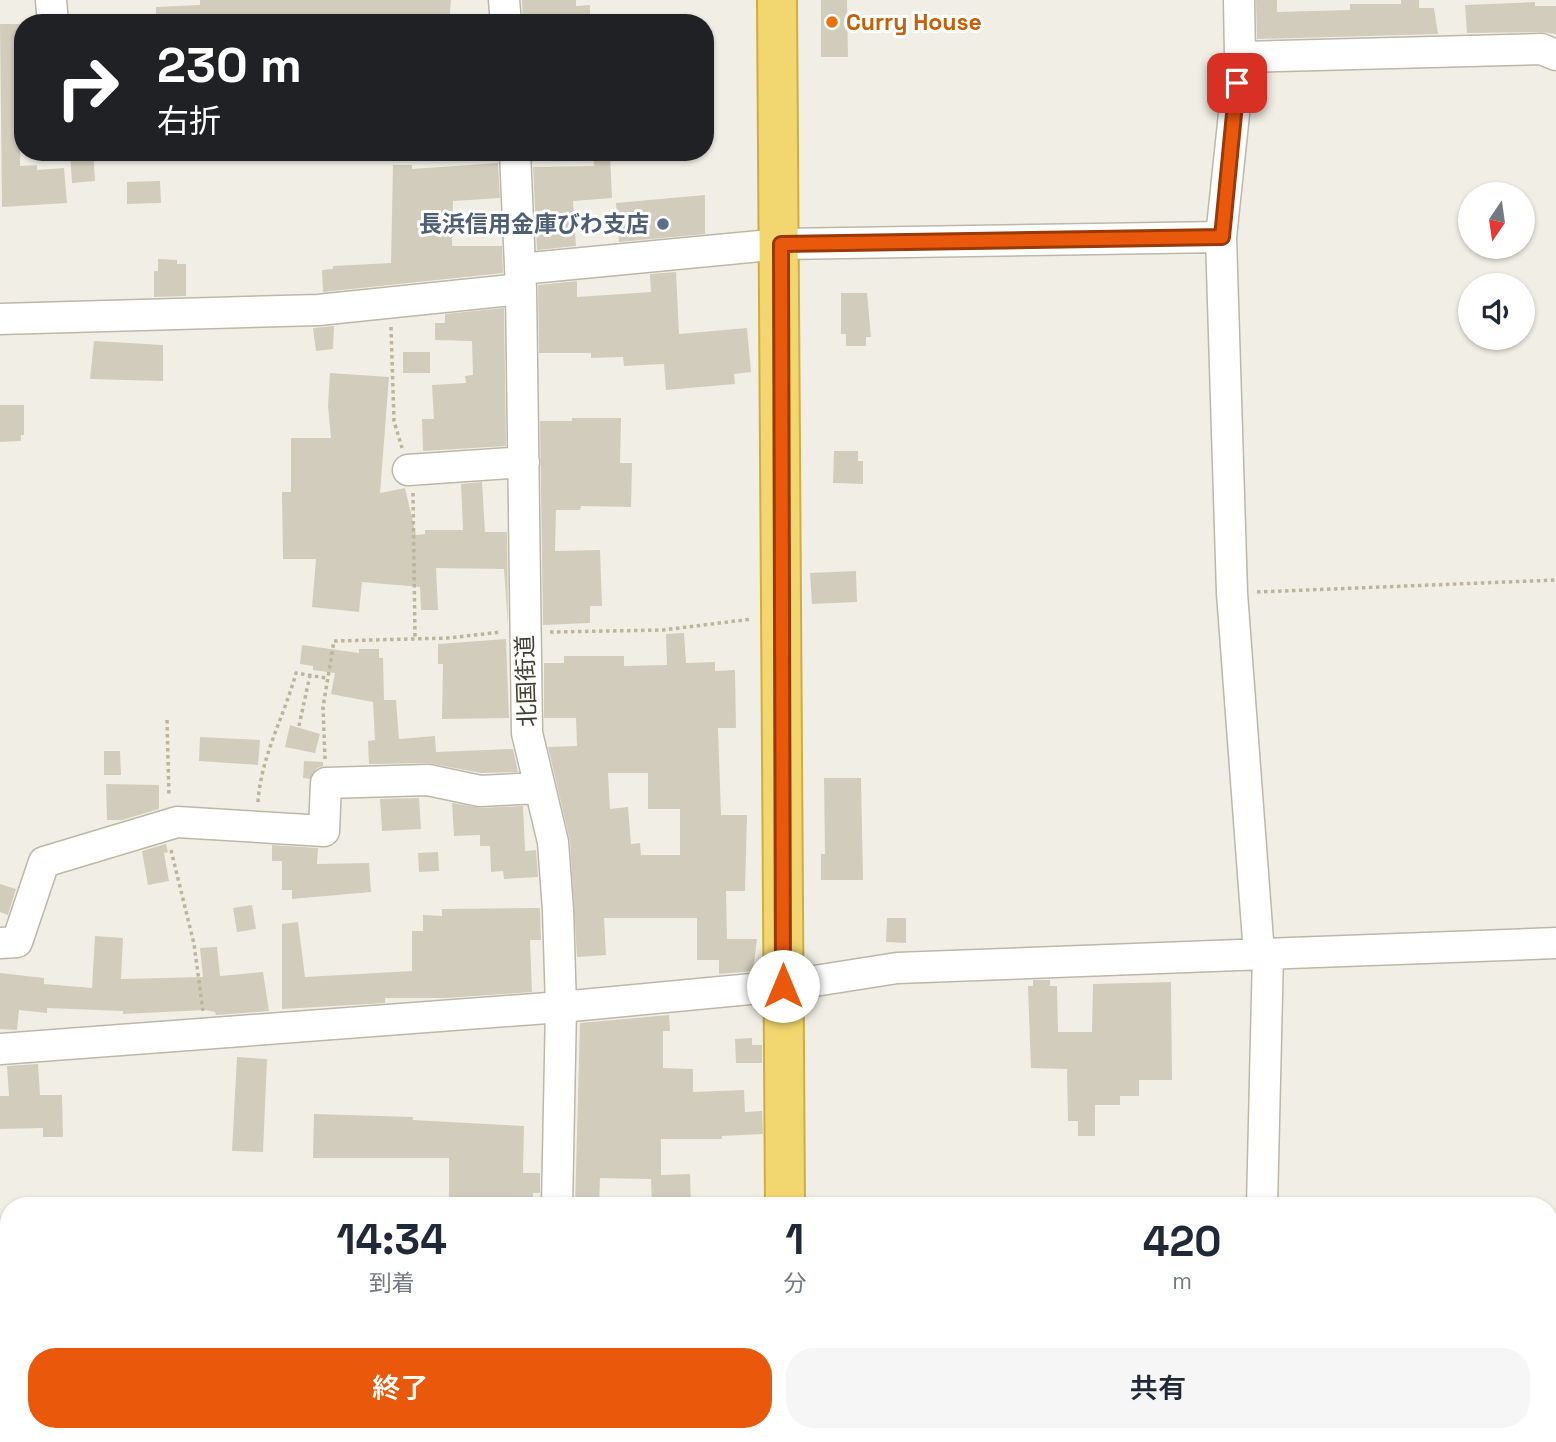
<!DOCTYPE html>
<html lang="ja">
<head>
<meta charset="utf-8">
<style>
	body { margin:0; font-family:"Space Grotesk","Noto Sans JP",sans-serif; background:#f6f6f7; color:#1f2937; height:100vh; display:flex; flex-direction:column; font-size:26px; white-space:nowrap }
	* { box-sizing:border-box; margin:0 }
	p { font-size:23px; color:#747a83 }
	.icon { flex:none; width:38px; height:38px; fill:none; stroke:currentColor; stroke-width:2; stroke-linecap:round; stroke-linejoin:round }
	.map { position:relative; flex:1; overflow:hidden }
	.sheet { position:absolute; left:0px; top:1197px; width:1558px; height:245px; display:flex; flex-direction:column; background:#fff; border-radius:28px 28px 0 0; box-shadow:0 2px 5px #0004 }
	.sheet>* { flex:none }
	.banner { position:absolute; left:14px; top:14px; width:700px; height:147px; border-radius:28px; box-shadow:0 2px 5px #0004; background:#202124; color:#fff; overflow:hidden }
	.needle { width:46px; rotate:193deg }
	.tools { position:absolute; left:1458px; top:182px; display:grid; gap:14px }
	.tools a { display:grid; place-items:center; width:77px; height:77px; border-radius:50%; background:#fff; box-shadow:0 2px 5px #0004; font-size:35px }
	.pin { position:absolute; display:grid; place-items:center; width:60px; height:60px; color:#fff; margin:-30px; border-radius:14px; box-shadow:0 4px 10px #0006 }
	.me { position:absolute; width:77px; margin:-38px; rotate:0deg; stroke-linejoin:round; filter:drop-shadow(0 0 5px #0008) }
	.turn { display:flex; align-items:center; gap:24px; height:147px; padding:0 28px; font-size:32px }
	.turn .icon { width:91px; height:91px; stroke-width:2.5 }
	.turn b { display:block; font-size:49px; line-height:60px }
	.eta { display:flex; justify-content:space-evenly; align-items:center; height:119px; text-align:center }
	.eta b { font-size:42px; font-weight:600; line-height:49px }
	.cta { display:flex; gap:14px; margin-top:auto; padding:14px 28px }
	.cta a { flex:1; height:80px; border-radius:28px; background:#ea580c; color:#fff; font-size:28px; font-weight:600; line-height:80px; text-align:center }
	.cta a+a { background:#f6f6f7; color:#1f2937 }
	.map>svg:first-child { display:block }
</style>
</head>
<body>
<div class="map">
<svg width="1556" height="1442" viewBox="0 0 1556 1442">
	<rect width="100%" height="100%" fill="#f1efe5"/>
	<path fill="#d2ccbc" fill-rule="evenodd" d="M 200,0 L 451,0 L 449,23 L 156,23 L 156,7 L 200,5 Z
		M 522,0 L 576,0 L 576,6 L 590,5 L 590,23 L 523,23 Z
		M 821,0 L 847,0 L 848,57 L 821,57 Z
		M 1256,0 L 1277,0 L 1277,12 L 1350,10 L 1350,4 L 1401,4 L 1401,0 L 1419,0 L 1419,8 L 1434,8 L 1438,34 L 1257,39 Z
		M 1535,2 L 1535,6 L 1556,6 L 1556,34 L 1541,32 L 1467,33 L 1465,5 Z
		M 0,24 L 23,24 L 20,166 L 37,165 L 37,170 L 64,168 L 67,203 L 2,207 Z
		M 70,152 L 93,152 L 95,181 L 72,183 Z
		M 593,155 L 610,155 L 612,198 L 573,201 L 576,246 L 537,250 L 533,167 L 594,166 Z
		M 498,163 L 500,198 L 453,201 L 452,246 L 502,246 L 503,273 L 323,292 L 322,270 L 333,269 L 333,266 L 391,263 L 393,165 L 412,165 L 412,169 Z
		M 160,181 L 161,203 L 127,204 L 127,182 Z
		M 705,195 L 705,234 L 619,242 L 616,203 Z
		M 158,259 L 177,260 L 177,264 L 186,264 L 186,296 L 154,297 L 154,271 L 158,271 Z
		M 676,272 L 679,334 L 747,328 L 751,372 L 734,374 L 735,384 L 666,390 L 664,364 L 624,366 L 623,357 L 591,358 L 591,353 L 539,353 L 538,285 L 577,281 L 577,297 L 651,292 L 650,274 Z
		M 841,293 L 867,293 L 871,337 L 866,337 L 866,346 L 846,346 L 846,334 L 841,334 Z
		M 504,308 L 506,446 L 423,451 L 422,419 L 434,419 L 432,385 L 466,383 L 465,376 L 473,375 L 472,341 L 435,340 L 435,323 L 445,323 L 445,314 Z
		M 334,326 L 333,349 L 316,351 L 313,328 Z
		M 94,341 L 163,345 L 163,381 L 90,379 Z
		M 403,352 L 430,352 L 430,373 L 403,373 Z
		M 330,373 L 389,377 L 380,493 L 405,488 L 416,535 L 425,534 L 425,530 L 463,530 L 461,484 L 482,482 L 485,532 L 507,532 L 508,626 L 504,569 L 436,568 L 438,610 L 421,610 L 420,587 L 362,582 L 359,612 L 312,607 L 316,559 L 283,559 L 282,492 L 291,492 L 291,438 L 331,438 L 328,406 Z
		M 0,405 L 24,405 L 24,435 L 21,435 L 21,441 L 0,442 Z
		M 572,418 L 621,418 L 620,463 L 632,463 L 631,507 L 581,506 L 580,510 L 556,510 L 555,551 L 600,550 L 602,606 L 590,606 L 590,623 L 543,625 L 540,421 L 572,421 Z
		M 834,451 L 858,451 L 858,461 L 863,461 L 863,484 L 833,483 Z
		M 856,571 L 857,602 L 812,604 L 810,573 Z
		M 684,633 L 686,663 L 715,662 L 715,671 L 735,670 L 736,728 L 718,728 L 721,815 L 747,815 L 745,891 L 726,891 L 727,939 L 757,939 L 753,971 L 719,974 L 719,960 L 697,960 L 697,918 L 604,918 L 606,955 L 577,957 L 570,841 L 548,747 L 577,746 L 576,718 L 544,718 L 544,663 L 564,663 L 564,656 L 624,656 L 624,666 L 667,665 L 666,634 ZM 608,773 L 648,773 L 648,809 L 680,809 L 680,855 L 641,855 L 640,843 L 631,844 L 628,807 L 610,809 Z
		M 506,639 L 509,718 L 442,719 L 443,664 L 438,664 L 438,644 Z
		M 302,645 L 359,653 L 359,649 L 379,649 L 379,658 L 383,658 L 384,700 L 396,700 L 399,739 L 435,736 L 436,752 L 513,749 L 518,772 L 481,773 L 428,763 L 369,764 L 368,741 L 375,740 L 373,702 L 331,694 L 335,673 L 313,670 L 313,666 L 300,664 Z
		M 290,725 L 320,734 L 315,753 L 285,747 Z
		M 200,737 L 260,740 L 258,765 L 199,761 Z
		M 104,751 L 120,751 L 121,775 L 104,775 Z
		M 304,761 L 323,762 L 323,766 L 317,768 L 310,779 L 303,778 Z
		M 824,778 L 861,778 L 863,880 L 821,880 L 821,854 L 825,854 Z
		M 106,784 L 159,785 L 159,809 L 122,820 L 107,820 Z
		M 419,798 L 421,829 L 382,831 L 380,799 Z
		M 452,803 L 481,808 L 523,806 L 525,851 L 536,850 L 538,877 L 504,879 L 503,871 L 491,872 L 490,846 L 480,846 L 480,835 L 454,836 Z
		M 166,844 L 168,852 L 164,853 L 169,881 L 148,885 L 142,851 Z
		M 272,845 L 318,848 L 317,864 L 369,863 L 371,892 L 292,899 L 292,890 L 282,890 L 282,861 L 272,861 Z
		M 438,852 L 439,871 L 419,872 L 418,853 Z
		M 0,884 L 16,889 L 8,915 L 0,912 Z
		M 252,905 L 256,929 L 237,932 L 233,908 Z
		M 540,908 L 541,940 L 530,940 L 532,992 L 446,998 L 385,998 L 385,1003 L 282,1009 L 282,924 L 298,922 L 305,977 L 412,971 L 412,931 L 423,931 L 423,915 L 442,916 L 442,909 Z
		M 887,918 L 906,918 L 906,943 L 886,942 Z
		M 95,936 L 123,938 L 121,979 L 203,977 L 200,948 L 217,947 L 220,976 L 263,972 L 269,1011 L 216,1015 L 215,1012 L 205,1010 L 123,1014 L 123,1011 L 47,1008 L 47,1013 L 19,1010 L 17,1030 L 0,1029 L 0,973 L 44,978 L 44,984 L 92,988 Z
		M 1033,980 L 1050,980 L 1050,986 L 1057,986 L 1058,1032 L 1092,1032 L 1093,984 L 1171,982 L 1172,1080 L 1139,1080 L 1139,1096 L 1120,1096 L 1120,1105 L 1095,1105 L 1095,1136 L 1078,1136 L 1078,1121 L 1068,1121 L 1067,1069 L 1031,1068 L 1028,986 L 1033,986 Z
		M 669,1015 L 670,1031 L 663,1031 L 663,1068 L 693,1069 L 693,1092 L 744,1090 L 745,1112 L 762,1111 L 763,1134 L 722,1136 L 722,1139 L 661,1139 L 661,1175 L 690,1174 L 691,1206 L 652,1206 L 651,1179 L 600,1178 L 599,1206 L 575,1206 L 580,1023 Z
		M 752,1038 L 752,1045 L 762,1045 L 762,1063 L 736,1063 L 735,1039 Z
		M 237,1057 L 267,1059 L 263,1152 L 232,1151 Z
		M 38,1064 L 40,1095 L 62,1095 L 63,1137 L 43,1137 L 43,1128 L 0,1129 L 0,1096 L 9,1096 L 7,1066 Z
		M 314,1114 L 413,1117 L 413,1120 L 524,1126 L 523,1173 L 540,1173 L 540,1193 L 533,1193 L 533,1206 L 483,1206 L 467,1201 L 449,1201 L 449,1158 L 313,1158 Z"/>
	<g fill="none" stroke-linecap="round" stroke-linejoin="round">
		<defs>
			<path id="minor" d="M 51,0 L 53,23
				M 504,0 L 506,23
				M 1239,0 L 1240,57 L 1221,237 L 1232,593 L 1259,954
				M 1240,57 L 1541,49 L 1556,55
				M 515,152 L 521,289 L 527,733 L 553,842 L 558,910 L 561,1007 L 557,1206
				M 520,269 L 781,244 L 1221,237
				M 0,319 L 318,310 L 521,289
				M 408,470 L 524,462
				M 0,943 L 17,942 L 44,862 L 177,822 L 324,831 L 326,783 L 428,780 L 480,791 L 539,788
				M 0,1049 L 561,1007 L 783,986 L 897,968 L 1556,943
				M 1262,1206 L 1268,953
				M 556,1433 L 556,1442
				M 1267,1433 L 1267,1442"/>
			<path id="highway" d="M 777,0 L 785,1206
				M 787,1433 L 787,1442"/>
		</defs>
		<use href="#minor" stroke="#bcb7a9" stroke-width="33"/>
		<use href="#highway" stroke="#d0ad40" stroke-width="42"/>
		<path stroke="#bcb49b" stroke-width="3.5" stroke-dasharray="3.5 3.5" stroke-linecap="butt" d="M 391,327 L 394,421 L 402,448
			M 413,493 L 415,638
			M 1257,592 L 1556,580
			M 550,632 L 663,630 L 752,619
			M 167,720 L 169,797
			M 299,726 L 310,675
			M 325,759 L 323,707 L 334,641 L 448,638 L 501,632
			M 258,802 C 261,756 284,717 296,673 L 326,678
			M 171,850 L 194,944 L 203,1011"/>
		<use href="#minor" stroke="#fff" stroke-width="30"/>
		<use href="#highway" stroke="#f2d66f" stroke-width="38"/>
	</g>
	<g fill="none" stroke-linecap="round" stroke-linejoin="round">
		<defs>
			<path id="route" d="M 783,986 L 781,244 L 1222,237 L 1237,83"/>
		</defs>
		<use href="#route" stroke="#983908" stroke-width="18"/>
		<use href="#route" stroke="#ea580c" stroke-width="12"/>
	</g>
	<circle fill="#e8710a" stroke="#fff" stroke-width="2.5" cx="832" cy="22" r="7"/>
	<circle fill="#5c6f8a" stroke="#fff" stroke-width="2.5" cx="663" cy="224" r="7"/>
	<g text-anchor="middle" stroke-width="6" stroke-linejoin="round" paint-order="stroke">
		<g font-size="23" font-weight="bold" fill="#c56008" stroke="#fff" text-anchor="start">
			<text x="846" y="30">Curry House</text>
		</g>
		<g font-size="23" font-weight="bold" fill="#4e5e75" stroke="#fff" text-anchor="end">
			<text x="649" y="232">長浜信用金庫びわ支店</text>
		</g>
		<g font-size="23" fill="#433f35" stroke="#fff">
			<text transform="translate(526 681) rotate(-92)" y="8">北国街道</text>
		</g>
	</g>
</svg>
<div class="tools">
<a><svg class="needle" viewBox="-14 -14 28 28"><path d="M0-13l5 13h-10z" fill="#e53935"/><path d="M0 13l5-13h-10z" fill="#747a83"/></svg></a>
<a><svg class="icon" aria-label="sound" viewBox="0 0 24 24"><path d="M4 9h4l5-4v14l-5-4H4zM17 9q2 3 0 6"/></svg></a>
</div>
<div class="pin" style="left:1237px;top:83px;background:#d93025"><svg class="icon" aria-label="arrive" viewBox="0 0 24 24"><path d="M6 21V4h12l-3 4 3 4H6"/></svg></div>
<svg class="me" style="left:783px;top:986px" viewBox="-20 -20 40 40"><circle r="19" fill="#fff"/><path d="M0-13L10 11 0 6-10 11z" fill="#ea580c"/></svg>
<div class="banner">
<div class="turn"><svg class="icon" aria-label="right" viewBox="0 0 24 24"><path d="M7 20v-9h11M14 6l5 5-5 5"/></svg><div><b>230 m</b>右折</div></div>
</div>
<section class="sheet">
<div class="eta">
<div><b>14:34</b><p>到着</p></div>
<div><b>1</b><p>分</p></div>
<div><b>420</b><p>m</p></div>
</div>
<div class="cta"><a>終了</a><a>共有</a></div>
</section>
</div>
</body>
</html>
